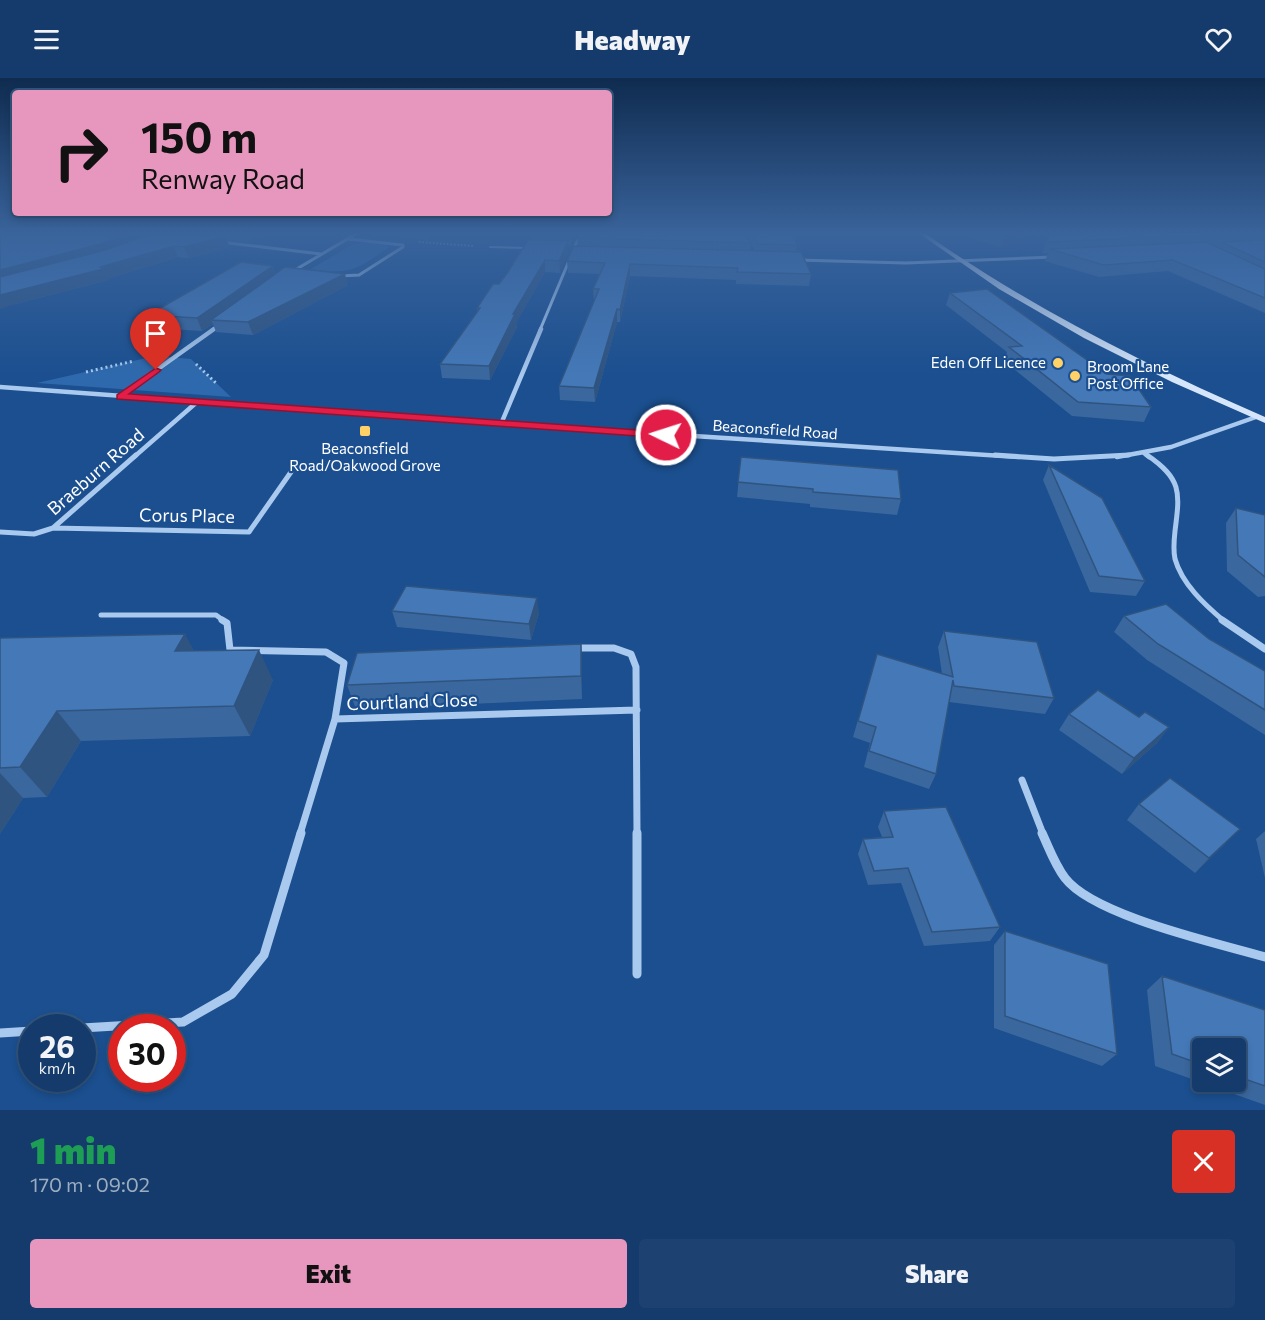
<!DOCTYPE html>
<html lang="en">
<head>
<meta charset="utf-8">
<style>
	body { margin:0; font-family:Commissioner,sans-serif; background:#1d4271; color:#f1f3f6; height:100vh; display:flex; flex-direction:column; font-size:22px; white-space:nowrap }
	* { box-sizing:border-box; margin:0 }
	p { font-size:20px; color:#9dadc1 }
	.icon { flex:none; width:33px; height:33px; fill:none; stroke:currentColor; stroke-width:2; stroke-linecap:round; stroke-linejoin:round }
	.map { position:relative; height:1032px; overflow:hidden }
	.drawer { display:flex; flex-direction:column; background:#143b6b; flex:1 }
	.drawer>* { flex:none }
	.guide { position:absolute; left:12px; top:12px; width:600px; height:126px; border-radius:6px; box-shadow:0 3px 9px #0003,0 0 0 2px #33557e; background:#e797bd; color:#111; overflow:hidden }
	.buttons { position:absolute; left:1192px; top:960px; display:grid; gap:12px }
	.buttons a { display:grid; place-items:center; width:54px; height:54px; border-radius:6px; background:#143b6b; box-shadow:0 3px 9px #0003,0 0 0 2px #33557e; font-size:30px }
	.speed { position:absolute; left:18px; top:936px; display:flex; gap:12px; font-size:30px; font-weight:700; text-align:center }
	.speed>* { display:grid; place-content:center; width:78px; height:78px; border-radius:50%; background:#143b6b; box-shadow:0 3px 9px #0003,0 0 0 2px #33557e; line-height:1 }
	.speed small { font-size:15px; font-weight:400 }
	.speed .limit { border:9px solid #d22; background:#fff; color:#111 }
	.pin { position:absolute; display:grid; place-items:center; width:51px; height:51px; color:#fff; margin:-62px -26px; border-radius:50% 50% 50% 0; rotate:-45deg; box-shadow:0 0 6px #0007 }
	.pin .icon { rotate:45deg }
	.me { position:absolute; width:66px; margin:-33px; rotate:274deg; stroke-linejoin:round; filter:drop-shadow(0 0 4px #0008) }
	.turn { display:flex; align-items:center; gap:21px; height:126px; padding:0 30px; font-size:27px }
	.turn .icon { width:78px; height:78px; stroke-width:2.5 }
	.turn b { display:block; font-size:42px; line-height:51px }
	.round { display:grid; place-items:center; flex:none; width:63px; height:63px; border-radius:6px; background:#1d4271 }
	.overview { display:flex; align-items:center; justify-content:space-between; height:102px; padding:0 30px }
	h1 { font-size:36px; font-weight:800; line-height:45px; color:#1e9e55 }
	.cta { display:flex; gap:12px; margin-top:auto; padding:12px 30px }
	.cta a { flex:1; height:69px; border-radius:6px; background:#e797bd; color:#111; font-size:24px; font-weight:800; line-height:69px; text-align:center }
	.cta a+a { background:#1d4271; color:#f1f3f6 }
	header { display:flex; justify-content:space-between; align-items:center; height:78px; padding:0 30px; background:#143b6b; font-size:27px; font-weight:800 }
	.map>svg:first-child { display:block }
</style>
</head>
<body>
<header><svg class="icon" aria-label="menu" viewBox="0 0 24 24"><path d="M4 6h16M4 12h16M4 18h16"/></svg>Headway<svg class="icon" aria-label="heart" viewBox="0 0 24 24"><path d="M12 20l-8-8c-3-5 5-10 8-4 3-6 11-1 8 4z"/></svg></header>
<div class="map">
<svg width="1265" height="1032" viewBox="0 0 1265 1032">
	<rect width="100%" height="100%" fill="#1b4f8f"/>
	<path fill="#2e69ad" d="M 364,165 L 386,167 L 389,169 C 356,192 351,197 311,191 L 353,166 Z
		M 155,278 L 191,281 L 231,319 L 37,305 Z"/>
	<g fill="none" stroke-linecap="round" stroke-linejoin="round">
		<path stroke="#a9c9ee" stroke-width="2" stroke-dasharray="1.5 2" stroke-linecap="butt" d="M 419,164 L 474,168"/>
		<path stroke="#a9c9ee" stroke-width="3" stroke-dasharray="2 3" stroke-linecap="butt" d="M 196,286 L 216,305
			M 86,294 L 134,283"/>
		<path stroke="#a9c9ee" stroke-width="2" d="M 490,169 L 529,170"/>
		<path stroke="#a9c9ee" stroke-width="3" d="M 221,164 L 321,176
			M 798,182 L 906,185 L 1052,179
			M 290,195 L 359,154
			M 339,198 L 359,197 L 403,169 L 403,167 L 348,161
			M 212,252 L 219,247
			M 540,252 L 581,154"/>
		<path stroke="#a9c9ee" stroke-width="4.5" d="M 0,309 L 475,344 L 1019,379
			M 120,318 L 214,251
			M 501,346 L 541,251
			M 1144,375 L 1149,379
			M 134,379 L 197,324
			M 1117,379 L 1171,369 L 1256,339"/>
		<path stroke="#a9c9ee" stroke-width="5" d="M 995,377 L 1054,381 L 1129,377
			M 1147,377 C 1182,401 1180,414 1175,453 C 1174,462 1173,472 1175,481 C 1182,506 1205,527 1224,543
			M 53,450 L 249,454 L 291,394
			M 0,454 L 34,456 L 53,450 L 136,377
			M 101,537 L 216,537 L 224,543"/>
		<path stroke="#a9c9ee" stroke-width="7" d="M 222,542 L 227,545 L 230,572 L 326,574 L 344,585 L 335,641 L 637,632
			M 1222,542 L 1265,571
			M 573,570 L 614,570 L 631,576 L 636,589 L 637,756
			M 1022,702 L 1043,756
			M 300,756 L 335,641"/>
		<path stroke="#a9c9ee" stroke-width="9" d="M 637,755 L 637,896
			M 1042,755 C 1049,770 1055,787 1065,800 C 1094,838 1217,865 1265,879
			M 82,950 L 183,944 L 232,916 L 264,877 L 301,755
			M 0,955 L 32,953"/>
		<path fill="#d6e6fa" fill-rule="evenodd" d="M 917,154 L 923,154 C 1030,229 1145,287 1265,339 L 1265,345 L 1172,304 L 1084,260 L 999,211 Z"/>
	</g>
	<path fill="#3a679d" fill-rule="evenodd" d="M 0,154 L 288,154 L 249,164 L 227,162 L 229,169 L 189,180 L 178,179 L 107,201 L 108,202 L 16,226 Z
		M 363,154 L 441,154 L 429,162 Z
		M 577,154 L 571,168 L 568,167 L 568,174 L 560,195 L 545,194 L 516,245 L 517,249 L 490,302 L 442,300 L 440,286 L 478,233 L 477,230 L 508,194 L 532,162 L 532,156 Z
		M 750,154 L 792,154 L 797,167 L 796,174 L 811,196 L 809,208 L 736,206 L 736,202 L 630,198 L 620,244 L 617,244 L 595,324 L 560,322 L 559,308 L 594,223 L 593,211 L 600,196 L 568,195 L 567,183 L 578,168 L 577,160 L 749,163 ZM 751,166 L 755,173 L 750,173 Z
		M 962,154 L 1046,154 L 1001,169 L 971,160 Z
		M 1050,154 L 1265,154 L 1265,235 L 1168,193 L 1099,199 L 1045,183 L 1048,175 L 1042,175 Z
		M 276,195 L 348,207 L 253,257 L 216,254 L 213,246 L 202,253 L 154,250 L 148,237 Z
		M 950,215 L 1151,329 L 1144,344 L 1072,338 L 1004,283 L 1007,274 L 946,227 Z
		M 741,379 L 901,421 L 897,437 L 810,429 L 810,426 L 737,419 Z
		M 1049,387 L 1145,503 L 1136,518 L 1090,514 L 1043,402 Z
		M 1236,430 L 1265,437 L 1265,518 L 1258,519 L 1227,493 L 1226,445 Z
		M 392,533 L 539,535 L 531,562 L 397,549 Z
		M 1124,538 L 1209,561 L 1265,593 L 1265,657 L 1147,582 L 1114,554 Z
		M 944,553 L 1054,620 L 1045,636 L 949,624 L 936,696 L 929,711 L 864,689 L 870,665 L 853,659 L 877,576 L 942,596 L 938,569 Z
		M 0,560 L 194,573 L 273,602 L 250,658 L 81,663 L 47,719 L 23,720 L 0,756 Z
		M 581,566 L 582,589 L 582,621 L 356,631 L 347,607 Z
		M 1069,636 L 1169,649 L 1157,665 L 1122,696 L 1059,652 Z
		M 1139,726 L 1225,766 L 1195,795 L 1127,742 Z
		M 884,733 L 1000,849 L 990,863 L 924,868 L 901,805 L 868,807 L 858,776 L 863,761 L 882,759 L 878,749 Z
		M 1265,753 L 1265,800 L 1256,761 Z
		M 1005,853 L 1117,976 L 1102,988 L 994,950 L 994,867 Z
		M 1162,898 L 1265,932 L 1265,1027 L 1155,988 L 1147,912 ZM 1203,970 L 1236,970 L 1236,1004 L 1203,1004 Z"/>
	<path fill="#305480" d="M 135,154 L 170,154 L 0,205 L 0,192 Z
		M 246,154 L 288,154 L 249,164 Z
		M 427,154 L 441,154 L 429,162 Z
		M 572,154 L 577,154 L 571,168 L 571,157 Z
		M 1018,154 L 1046,154 L 1001,169 L 1004,158 Z
		M 226,158 L 229,169 L 189,180 L 184,169 Z
		M 568,163 L 568,174 L 560,195 L 559,183 Z
		M 174,168 L 178,179 L 107,201 L 108,202 L 16,226 L 0,231 L 0,217 L 100,189 Z
		M 545,182 L 545,194 L 516,245 L 517,249 L 490,302 L 489,288 L 513,236 Z
		M 630,186 L 630,198 L 620,244 L 620,232 Z
		M 273,188 L 277,200 L 211,242 L 213,246 L 202,253 L 197,240 Z
		M 345,196 L 348,207 L 253,257 L 248,244 Z
		M 617,231 L 617,244 L 595,324 L 594,310 Z
		M 537,520 L 539,535 L 531,562 L 529,546 Z
		M 185,556 L 201,586 L 175,573 Z
		M 581,566 L 582,589 L 582,621 L 581,598 Z
		M 259,572 L 273,602 L 250,658 L 234,628 Z
		M 57,633 L 81,663 L 47,719 L 20,689 Z
		M 1169,649 L 1157,665 L 1122,696 L 1134,680 Z
		M 0,695 L 23,720 L 0,756 Z
		M 1240,751 L 1225,766 L 1195,795 L 1209,780 Z"/>
	<path fill="#4478b7" stroke="#305480" stroke-width="1.5" d="M 0,154 L 135,154 L 100,166 L 0,192 Z
		M 157,154 L 185,154 L 226,158 L 184,169 L 174,168 L 100,189 L 103,191 L 0,217 L 0,199 L 102,173 Z
		M 533,154 L 572,154 L 571,157 L 532,156 Z
		M 580,154 L 743,154 L 751,165 L 577,160 Z
		M 751,154 L 792,154 L 797,167 L 759,166 Z
		M 988,154 L 1018,154 L 1004,158 Z
		M 1050,154 L 1265,154 L 1265,155 L 1046,164 Z
		M 528,162 L 568,163 L 559,183 L 545,182 L 513,236 L 515,236 L 489,288 L 440,286 L 480,230 L 477,230 L 493,206 L 499,206 L 508,194 Z
		M 1265,162 L 1265,184 L 1221,164 Z
		M 1206,164 L 1265,191 L 1265,220 L 1173,182 L 1104,187 L 1049,171 Z
		M 574,168 L 801,174 L 811,196 L 737,194 L 738,190 L 630,186 L 620,232 L 617,231 L 594,310 L 559,308 L 599,211 L 593,211 L 605,185 L 567,183 Z
		M 241,184 L 273,188 L 197,240 L 148,237 Z
		M 285,189 L 345,196 L 248,244 L 211,242 Z
		M 987,211 L 1107,296 L 1130,298 L 1151,329 L 1078,324 L 1009,269 L 1022,268 L 950,215 Z
		M 741,379 L 898,392 L 901,421 L 813,414 L 813,411 L 738,404 Z
		M 1049,387 L 1102,420 L 1145,503 L 1099,498 Z
		M 1236,430 L 1265,437 L 1265,499 L 1238,477 Z
		M 406,508 L 537,520 L 529,546 L 392,533 Z
		M 1166,526 L 1209,561 L 1265,593 L 1265,632 L 1158,566 L 1124,538 Z
		M 944,553 L 1037,564 L 1054,620 L 954,608 L 953,602 L 936,696 L 869,673 L 876,649 L 858,643 L 877,576 L 953,599 Z
		M 185,556 L 175,573 L 259,572 L 234,628 L 57,633 L 20,689 L 0,690 L 0,560 Z
		M 581,566 L 581,598 L 347,607 L 357,575 Z
		M 1098,612 L 1139,639 L 1145,634 L 1169,649 L 1134,680 L 1069,636 Z
		M 1170,700 L 1240,751 L 1209,780 L 1139,726 Z
		M 946,729 L 1000,849 L 932,854 L 908,790 L 874,793 L 863,761 L 893,759 L 884,733 Z
		M 1005,853 L 1108,886 L 1117,976 L 1005,938 Z
		M 1162,898 L 1265,932 L 1265,1008 L 1236,998 L 1236,970 L 1203,970 L 1203,987 L 1172,976 Z"/>
	<linearGradient id="sky" x2="0" y2="1"><stop stop-color="#0f2b4f"/><stop offset="0.52" stop-color="#39639b"/><stop offset="1" stop-color="#39639b" stop-opacity="0"/></linearGradient>
	<rect width="1265" height="298" fill="url(#sky)"/>
	<path fill="#e11d48" stroke="#92132f" stroke-width="1.5" d="M 156,290 L 161,292 L 159,294 L 129,316 L 666,354 L 671,357 L 666,360 L 117,321 L 117,317 Z"/>
	<g fill="#ffd166" stroke="#1b4f8f" stroke-width="2">
		<circle cx="1058" cy="285" r="6"/>
		<circle cx="1075" cy="298" r="6"/>
		<rect x="359" y="347" width="12" height="12" rx="3"/>
	</g>
	<g text-anchor="middle" stroke-width="4.5" stroke-linejoin="round" paint-order="stroke">
		<g font-size="15" fill="#fff" stroke="#1b4f8f" text-anchor="end">
			<text x="1046" y="290">Eden Off Licence</text>
			<text x="1087" y="294" text-anchor="start">Broom Lane<tspan x="1087" dy="17">Post Office</tspan></text>
			<text x="365" y="376" text-anchor="middle">Beaconsfield<tspan x="365" dy="17">Road/Oakwood Grove</tspan></text>
		</g>
		<g font-size="15" fill="#fff" stroke="#1b4f8f">
			<text transform="translate(775 352) rotate(4)" y="5">Beaconsfield Road</text>
		</g>
		<g font-size="18" fill="#fff" stroke="#1b4f8f">
			<text transform="translate(96 394) rotate(-41)" y="6">Braeburn Road</text>
			<text transform="translate(187 438) rotate(1)" y="6">Corus Place</text>
			<text transform="translate(412 624) rotate(-2)" y="6">Courtland Close</text>
		</g>
	</g>
</svg>
<div class="buttons">
<a><svg class="icon" aria-label="layers" viewBox="0 0 24 24"><path d="M12 4l9 5-9 5-9-5zM3 14l9 5 9-5"/></svg></a>
</div>
<div class="speed"><div>26<small>km/h</small></div><div class="limit">30</div></div>
<div class="pin" style="left:156px;top:292px;background:#d93025"><svg class="icon" aria-label="arrive" viewBox="0 0 24 24"><path d="M6 21V4h12l-3 4 3 4H6"/></svg></div>
<svg class="me" style="left:666px;top:357px" viewBox="-20 -20 40 40"><circle r="17" fill="#e11d48" stroke="#fff" stroke-width="3"/><path d="M0-11L8 9 0 5-8 9z" fill="#fff"/></svg>
<div class="guide">
<div class="turn"><svg class="icon" aria-label="right" viewBox="0 0 24 24"><path d="M7 20v-9h11M14 6l5 5-5 5"/></svg><div><b>150 m</b>Renway Road</div></div>
</div>
</div>
<section class="drawer">
<div class="overview"><div><h1>1 min</h1><p>170 m · 09:02</p></div><a class="round" style="background:#d93025;color:#fff"><svg class="icon" aria-label="close" viewBox="0 0 24 24"><path d="M6 6l12 12M18 6L6 18"/></svg></a></div>
<div class="cta"><a>Exit</a><a>Share</a></div>
</section>
</body>
</html>
